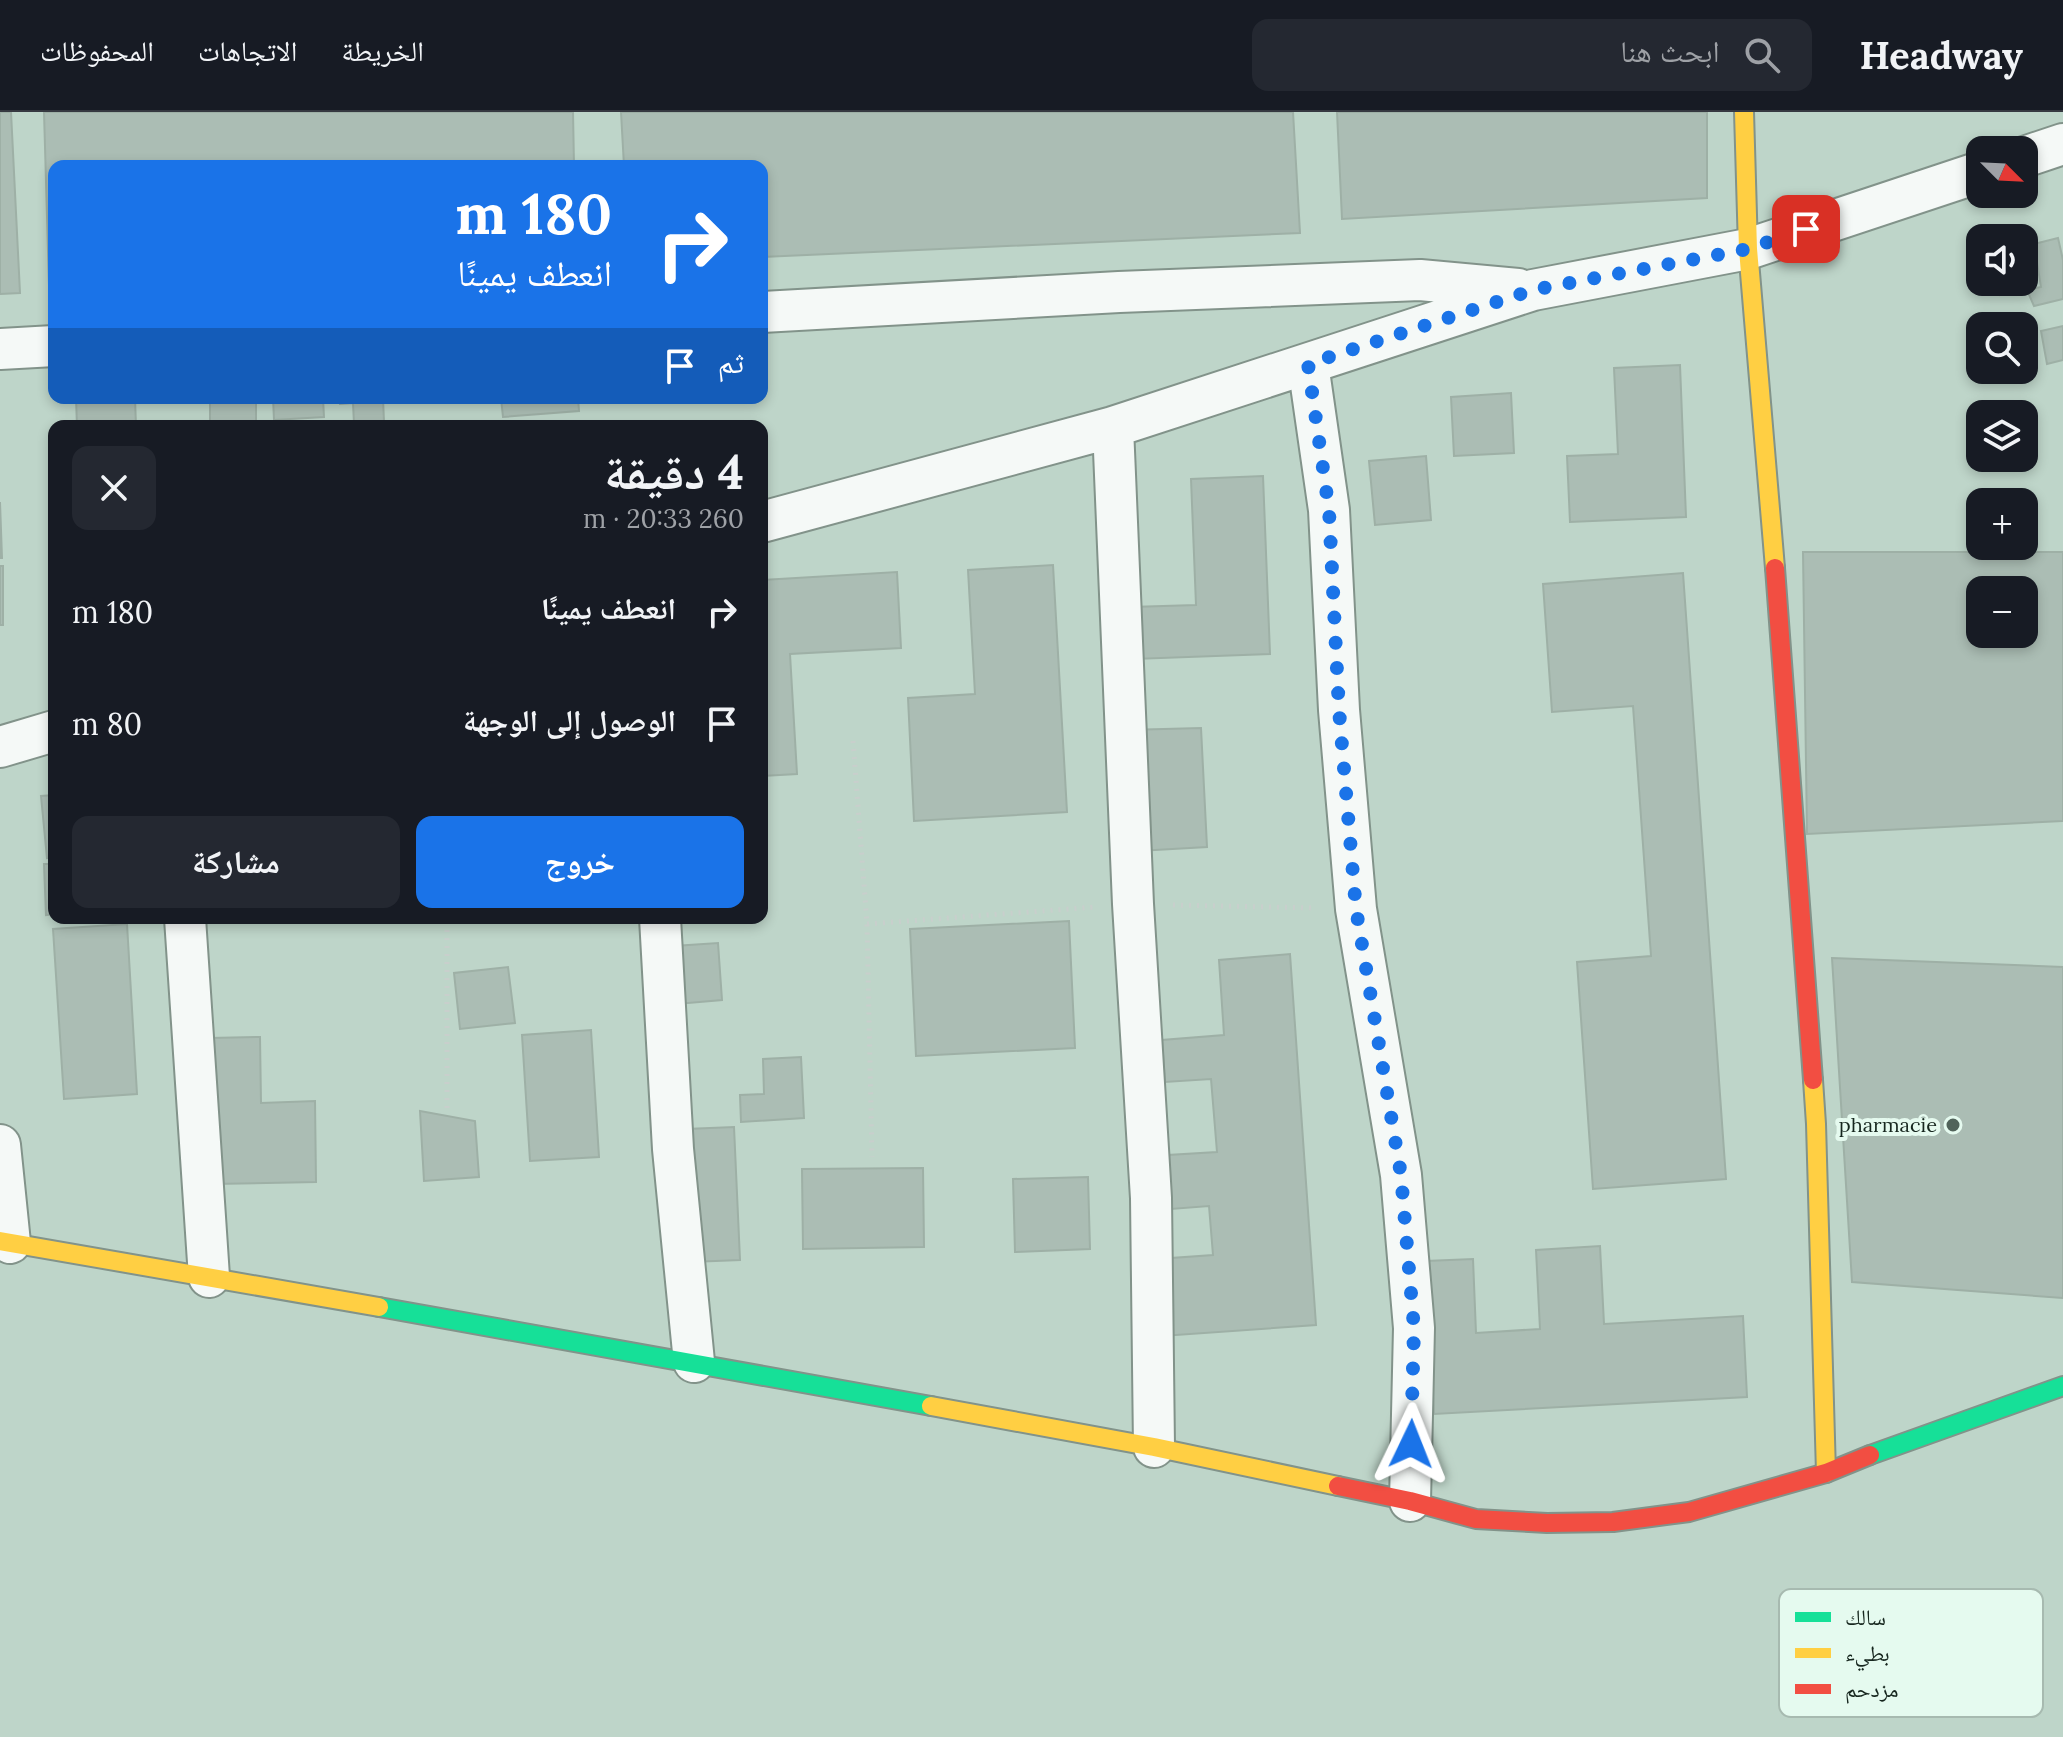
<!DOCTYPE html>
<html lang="ar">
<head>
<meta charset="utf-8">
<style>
	body { margin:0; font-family:Lora,"Noto Naskh Arabic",serif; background:#242831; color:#f1f3f6; direction:rtl; height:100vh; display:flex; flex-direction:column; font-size:30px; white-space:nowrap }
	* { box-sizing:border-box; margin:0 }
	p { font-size:26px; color:#9ea1a6 }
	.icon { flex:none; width:44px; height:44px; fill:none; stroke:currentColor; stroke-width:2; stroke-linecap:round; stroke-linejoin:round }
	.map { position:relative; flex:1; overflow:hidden; direction:ltr }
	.details { position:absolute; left:48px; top:308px; width:720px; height:504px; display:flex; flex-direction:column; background:#171b24; border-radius:16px; box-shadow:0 4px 12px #0003; direction:rtl }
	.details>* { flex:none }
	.top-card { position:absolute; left:48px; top:48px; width:720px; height:244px; border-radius:16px; box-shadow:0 4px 12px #0003; direction:rtl; background:#1a73e8; color:#fff; overflow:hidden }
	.needle { width:52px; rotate:114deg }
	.tools { position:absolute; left:1966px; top:24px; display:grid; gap:16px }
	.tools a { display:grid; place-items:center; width:72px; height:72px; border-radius:16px; background:#171b24; box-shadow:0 4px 12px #0003; font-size:40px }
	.pin { position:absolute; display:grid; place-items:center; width:68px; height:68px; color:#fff; margin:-34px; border-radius:16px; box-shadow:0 4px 12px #0006 }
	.me { position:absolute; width:88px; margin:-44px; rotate:2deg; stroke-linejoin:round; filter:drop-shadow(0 0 6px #0008) }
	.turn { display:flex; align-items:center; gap:28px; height:168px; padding:0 24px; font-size:36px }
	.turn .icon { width:104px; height:104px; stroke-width:2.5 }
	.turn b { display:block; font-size:56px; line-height:68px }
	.then { display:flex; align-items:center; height:76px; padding:0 24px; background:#0003; gap:16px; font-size:30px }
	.round { display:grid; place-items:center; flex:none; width:84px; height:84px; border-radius:16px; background:#242831 }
	.headline { display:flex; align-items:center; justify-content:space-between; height:136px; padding:0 24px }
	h1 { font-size:48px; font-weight:700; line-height:60px }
	.button { display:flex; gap:16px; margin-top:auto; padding:16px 24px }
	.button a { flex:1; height:92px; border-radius:16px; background:#1a73e8; color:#fff; font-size:32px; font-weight:700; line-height:92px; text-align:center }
	.button a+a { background:#242831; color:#f1f3f6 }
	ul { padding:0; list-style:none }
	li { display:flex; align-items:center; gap:24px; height:112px; padding:0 24px }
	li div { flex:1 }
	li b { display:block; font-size:30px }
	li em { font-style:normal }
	header { display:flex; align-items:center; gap:48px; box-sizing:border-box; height:112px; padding:0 40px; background:#171b24; border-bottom:2px solid #363941 }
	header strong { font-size:38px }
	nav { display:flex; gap:44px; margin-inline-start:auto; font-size:28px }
	.search { width:560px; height:72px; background:#242831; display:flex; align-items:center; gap:20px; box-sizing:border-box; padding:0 28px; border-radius:16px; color:#9ea1a6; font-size:30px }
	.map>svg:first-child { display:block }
</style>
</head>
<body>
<header>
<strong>Headway</strong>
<div class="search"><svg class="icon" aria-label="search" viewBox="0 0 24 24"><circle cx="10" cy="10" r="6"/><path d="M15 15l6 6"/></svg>ابحث هنا</div>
<nav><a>الخريطة</a><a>الاتجاهات</a><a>المحفوظات</a></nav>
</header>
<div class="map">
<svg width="2063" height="1625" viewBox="0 0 2063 1625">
	<rect width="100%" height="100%" fill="#bed5c9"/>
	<path fill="#abbdb4" stroke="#9eb0a6" stroke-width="2" fill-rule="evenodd" d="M 0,0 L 11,0 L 20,181 L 0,182 Z
		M 44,0 L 573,0 L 574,54 L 54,54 L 54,173 L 49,174 Z
		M 621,0 L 1293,0 L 1300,121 L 762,145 L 762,54 L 624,54 Z
		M 1337,0 L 1707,0 L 1707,86 L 1342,107 Z
		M 2058,126 L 2063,148 L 2063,187 L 2034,194 L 2027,178 L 2041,175 L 2034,132 Z
		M 1997,170 L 2020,170 L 2020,178 L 2000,183 Z
		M 2063,214 L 2063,248 L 2047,252 L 2041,219 Z
		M 1680,253 L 1686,405 L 1570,410 L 1567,344 L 1618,342 L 1614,256 Z
		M 1511,281 L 1514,341 L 1454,344 L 1451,285 Z
		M 76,286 L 135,286 L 136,314 L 77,314 Z
		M 210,286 L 256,286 L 256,313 L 210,313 Z
		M 273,286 L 323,286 L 324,305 L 274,308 Z
		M 339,286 L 383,286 L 384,310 L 354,312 L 353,291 L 340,292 Z
		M 501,286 L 578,286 L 579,299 L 503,305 Z
		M 319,311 L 319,314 L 270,314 L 270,313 Z
		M 574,311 L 574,314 L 524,314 L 523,312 Z
		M 508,312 L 508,314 L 459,314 L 459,313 Z
		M 1426,344 L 1431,408 L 1375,413 L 1369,349 Z
		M 1263,364 L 1270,542 L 1134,547 L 1131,495 L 1196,493 L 1191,367 Z
		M 0,390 L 2,446 L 0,446 Z
		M 1803,440 L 2063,440 L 2063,709 L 1807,722 ZM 1980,478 L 2024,478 L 2024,522 L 1980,522 Z
		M 1053,453 L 1067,700 L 914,709 L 908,586 L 975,582 L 968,458 Z
		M 0,454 L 3,454 L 3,513 L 0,513 Z
		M 897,460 L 901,536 L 790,542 L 797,662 L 762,664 L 762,468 Z
		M 1683,461 L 1726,1067 L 1593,1077 L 1577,850 L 1651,844 L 1633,594 L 1552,600 L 1543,472 Z
		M 1201,616 L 1207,735 L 1138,739 L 1126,618 Z
		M 54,683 L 54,745 L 47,746 L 41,684 Z
		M 44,752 L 54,752 L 54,802 L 46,803 Z
		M 1069,809 L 1075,936 L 916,944 L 910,817 Z
		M 127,812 L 137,982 L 64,987 L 53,817 Z
		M 718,831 L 722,888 L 677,892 L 674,834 Z
		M 1290,842 L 1316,1213 L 1162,1224 L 1157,1147 L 1213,1143 L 1209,1094 L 1171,1097 L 1168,1043 L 1217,1040 L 1211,967 L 1165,970 L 1162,928 L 1224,923 L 1219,848 Z
		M 1832,846 L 2063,855 L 2063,1186 L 1852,1170 Z
		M 508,855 L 515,911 L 460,917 L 454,861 Z
		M 591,918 L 599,1045 L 530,1049 L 522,923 Z
		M 260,925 L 261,991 L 315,989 L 316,1070 L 212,1072 L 210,926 Z
		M 801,945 L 804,1006 L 741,1010 L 740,983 L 764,982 L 763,947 Z
		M 420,999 L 475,1009 L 479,1065 L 424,1069 Z
		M 734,1015 L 740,1148 L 691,1150 L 686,1017 Z
		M 923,1056 L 924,1135 L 803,1137 L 802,1057 Z
		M 1088,1065 L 1090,1137 L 1015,1140 L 1013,1067 Z
		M 1600,1134 L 1604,1212 L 1743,1204 L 1747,1285 L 1434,1302 L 1426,1149 L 1473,1147 L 1476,1221 L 1540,1217 L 1536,1138 Z"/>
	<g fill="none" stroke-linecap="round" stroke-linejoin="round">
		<defs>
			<path id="street" d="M 2024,45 L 2063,32
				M 762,200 L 1119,180 L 1420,168 L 1518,177
				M 0,237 L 54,234
				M 1308,252 L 1329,398 L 1339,598 L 1356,797 L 1401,1063 L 1414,1216 L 1410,1389
				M 1113,315 L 1133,792 L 1151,1086 L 1154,1335
				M 762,410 L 1113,315 L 1533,178 L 1748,137 L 1980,60
				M 0,635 L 54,619
				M 185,806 L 209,1165
				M 660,806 L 673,1037 L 694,1250
				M 0,1033 L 10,1131"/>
			<path id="fast" d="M 379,1195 L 931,1294
				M 1870,1343 L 2063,1274"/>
			<path id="slow" d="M 1744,0 L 1748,137 L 1775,456
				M 1813,968 L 1816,1012 L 1826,1361
				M 0,1129 L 379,1195
				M 931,1294 L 1154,1335 L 1338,1374"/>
			<path id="jam" d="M 1775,456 L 1813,968
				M 1338,1374 L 1410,1389 L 1476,1407 L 1547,1411 L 1613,1410 L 1689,1400 L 1826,1361 L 1870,1343"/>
		</defs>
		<use href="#street" stroke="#82938a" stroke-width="44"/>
		<use href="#fast" stroke="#82938a" stroke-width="22"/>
		<use href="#slow" stroke="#82938a" stroke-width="22"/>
		<use href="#jam" stroke="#82938a" stroke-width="22"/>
		<path stroke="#c8cfcc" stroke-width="5" stroke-dasharray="2 6" stroke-linecap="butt" d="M 853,629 L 867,812 L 872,1045
			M 1173,793 L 1315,796
			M 867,812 L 1096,795
			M 447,996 L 447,806"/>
		<use href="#street" stroke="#f5f9f7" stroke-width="40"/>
		<use href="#fast" stroke="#16e098" stroke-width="18"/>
		<use href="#slow" stroke="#ffcf43" stroke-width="18"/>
		<use href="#jam" stroke="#f24e42" stroke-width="18"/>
	</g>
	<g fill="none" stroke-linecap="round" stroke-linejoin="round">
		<path stroke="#1a73e8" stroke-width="14" stroke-dasharray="0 25.2" d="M 1411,1332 L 1414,1216 L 1401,1063 L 1356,797 L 1339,598 L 1329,398 L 1308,252 L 1533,178 L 1748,137 L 1806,117"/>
	</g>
	<circle fill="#51635a" stroke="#e5faef" stroke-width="3" cx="1953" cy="1013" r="8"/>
	<g text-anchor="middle" stroke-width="8" stroke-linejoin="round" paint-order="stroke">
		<g font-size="20" fill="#16261e" stroke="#e5faef" text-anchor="end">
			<text x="1937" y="1020">pharmacie</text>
		</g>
	</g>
	<rect x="1779" y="1477" width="264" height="128" rx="12" fill="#e5faef" stroke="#a7bab0" stroke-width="2"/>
	<rect x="1795" y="1500" width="36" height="10" fill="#16e098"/>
	<rect x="1795" y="1536" width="36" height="10" fill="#ffcf43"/>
	<rect x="1795" y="1572" width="36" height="10" fill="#f24e42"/>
	<g font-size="22" fill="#16261e">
		<text x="1845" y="1513">سالك</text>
		<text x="1845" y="1549">بطيء</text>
		<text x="1845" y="1585">مزدحم</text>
	</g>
</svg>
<div class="tools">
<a><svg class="needle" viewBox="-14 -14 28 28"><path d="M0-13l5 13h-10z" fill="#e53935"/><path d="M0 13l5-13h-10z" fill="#9ea1a6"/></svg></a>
<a><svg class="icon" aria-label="sound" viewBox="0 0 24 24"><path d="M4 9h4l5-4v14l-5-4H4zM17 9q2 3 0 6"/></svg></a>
<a><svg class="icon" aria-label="search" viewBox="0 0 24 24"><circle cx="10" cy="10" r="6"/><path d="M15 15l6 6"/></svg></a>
<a><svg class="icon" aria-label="layers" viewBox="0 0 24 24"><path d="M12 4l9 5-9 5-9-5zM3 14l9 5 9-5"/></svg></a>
<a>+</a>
<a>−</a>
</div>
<div class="pin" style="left:1806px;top:117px;background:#d93025"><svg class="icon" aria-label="arrive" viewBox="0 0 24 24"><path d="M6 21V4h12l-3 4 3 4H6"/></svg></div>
<svg class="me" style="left:1411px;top:1332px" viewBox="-20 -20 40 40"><path d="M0-17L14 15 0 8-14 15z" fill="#1a73e8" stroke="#fff" stroke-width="4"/></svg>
<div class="top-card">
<div class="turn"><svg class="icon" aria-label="right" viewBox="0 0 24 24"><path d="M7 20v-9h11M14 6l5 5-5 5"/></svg><div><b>180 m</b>انعطف يمينًا</div></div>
<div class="then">ثم<svg class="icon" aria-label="arrive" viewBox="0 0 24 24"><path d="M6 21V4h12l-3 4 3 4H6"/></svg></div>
</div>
<section class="details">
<div class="headline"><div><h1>4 دقيقة</h1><p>260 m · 20:33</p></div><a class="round"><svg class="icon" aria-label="close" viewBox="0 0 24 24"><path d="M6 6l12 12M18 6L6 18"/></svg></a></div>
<ul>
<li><svg class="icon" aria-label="right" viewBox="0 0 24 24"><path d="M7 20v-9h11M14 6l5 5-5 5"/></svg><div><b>انعطف يمينًا</b></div><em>180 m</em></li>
<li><svg class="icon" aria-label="arrive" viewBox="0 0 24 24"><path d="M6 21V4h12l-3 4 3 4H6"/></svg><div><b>الوصول إلى الوجهة</b></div><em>80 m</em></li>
</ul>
<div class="button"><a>خروج</a><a>مشاركة</a></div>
</section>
</div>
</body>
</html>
